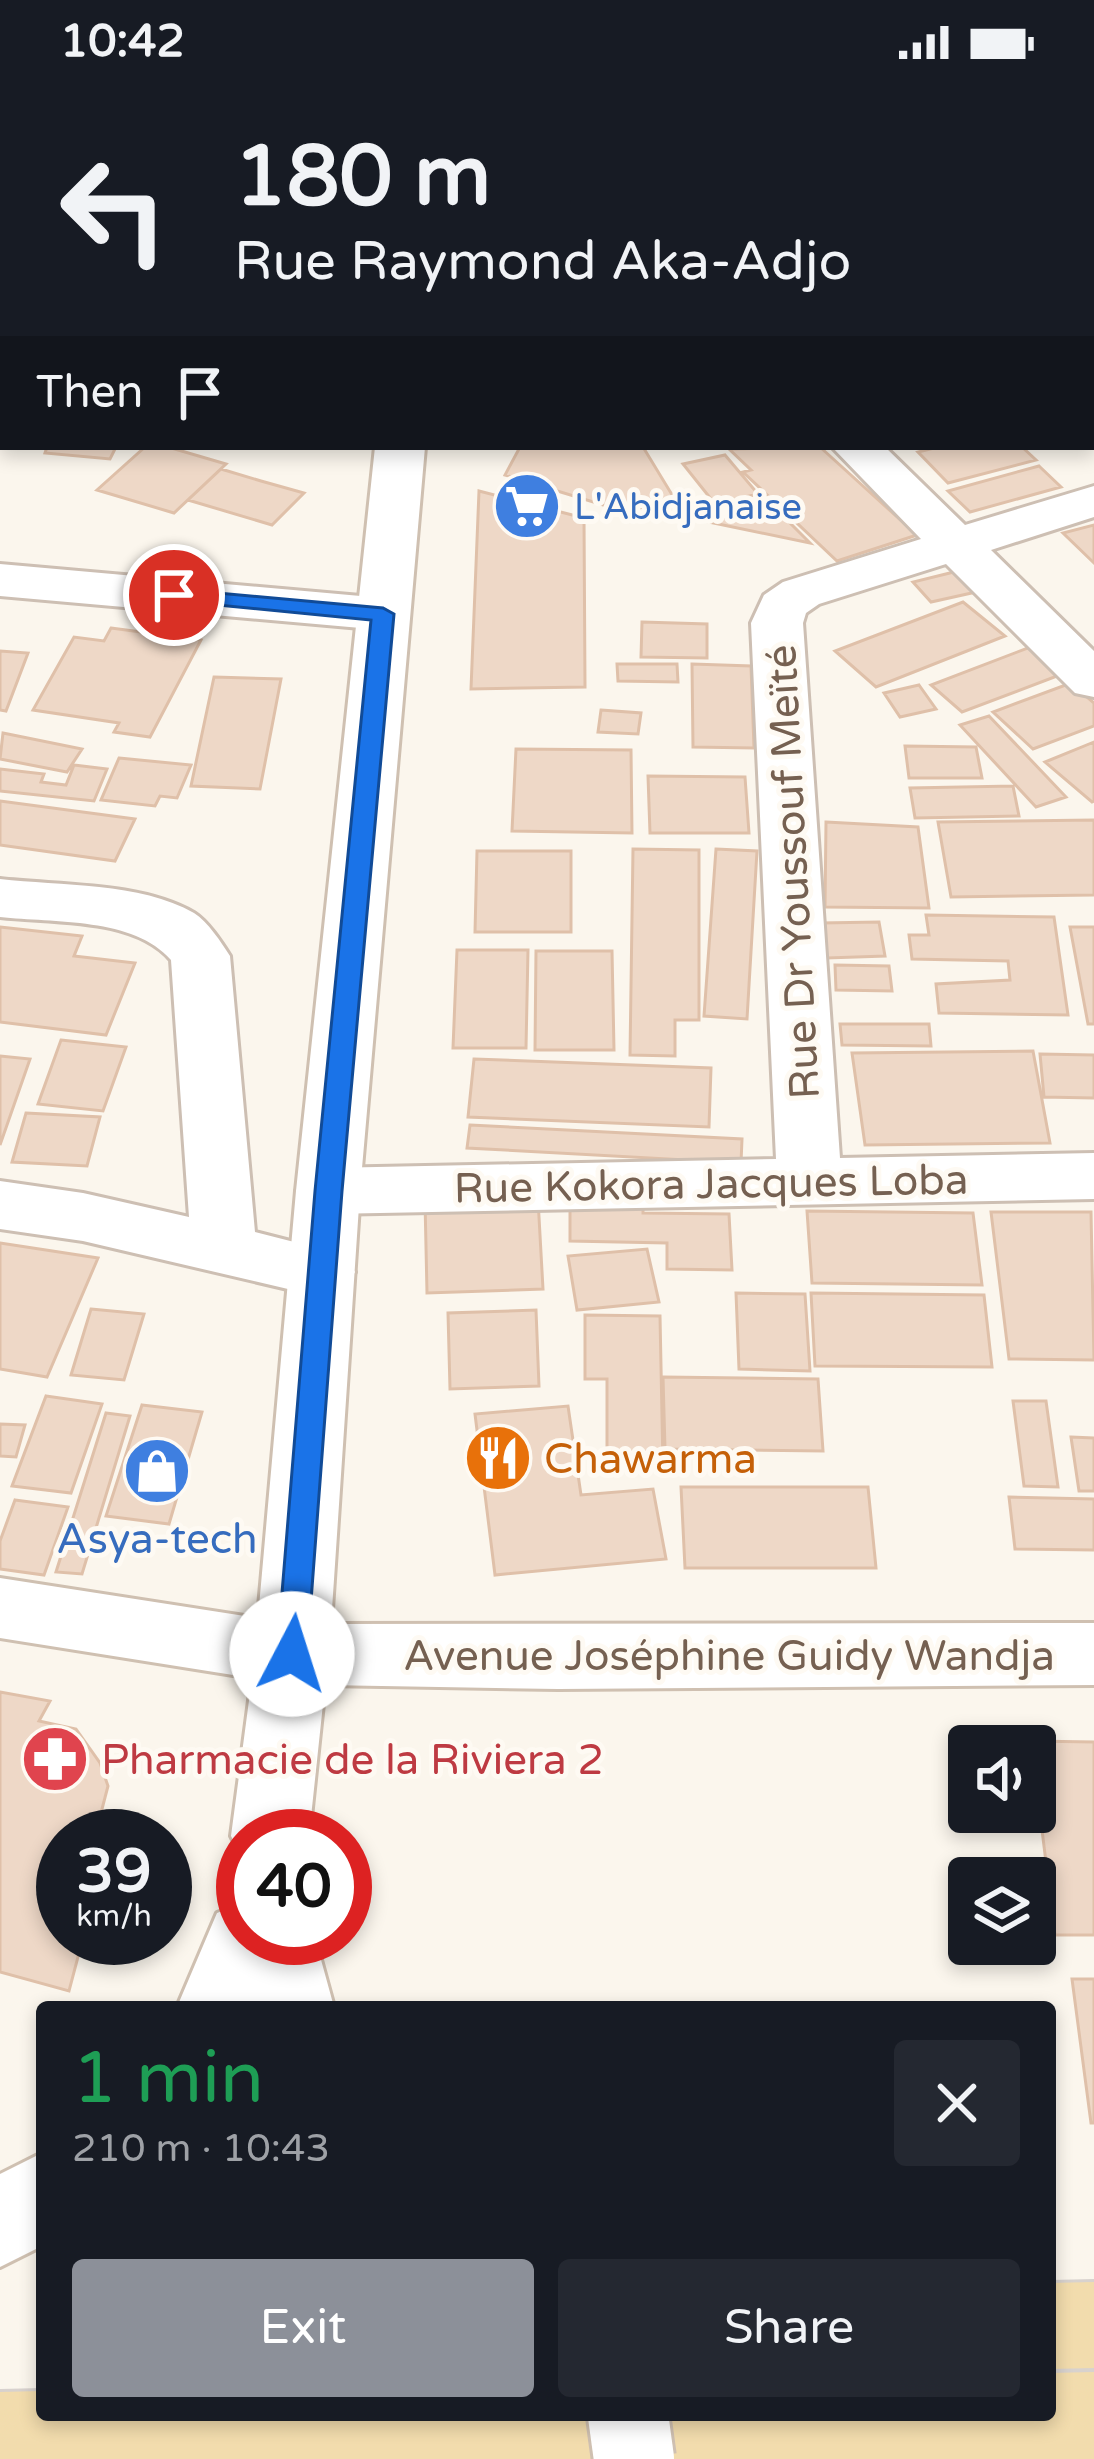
<!DOCTYPE html>
<html lang="en">
<head>
<meta charset="utf-8">
<style>
	body { margin:0; font-family:"Varela Round",sans-serif; background:#242831; color:#f1f3f6; height:100vh; display:flex; flex-direction:column; font-size:45px; white-space:nowrap }
	* { box-sizing:border-box; margin:0 }
	p { font-size:39px; color:#9ea1a6 }
	.icon { flex:none; width:66px; height:66px; fill:none; stroke:currentColor; stroke-width:2; stroke-linecap:round; stroke-linejoin:round }
	.map { position:relative; flex:1; overflow:hidden }
	.panel { position:absolute; left:36px; top:1917px; width:1020px; height:420px; display:flex; flex-direction:column; background:#171b24; border-radius:12px; box-shadow:0 6px 18px #0003 }
	.panel>* { flex:none }
	.hud { position:absolute; left:0px; top:0px; width:1095px; height:366px; box-shadow:0 6px 18px #0003; background:#171b24; color:#f1f3f6; overflow:hidden }
	.tools { position:absolute; left:948px; top:1641px; display:grid; gap:24px }
	.tools a { display:grid; place-items:center; width:108px; height:108px; border-radius:12px; background:#171b24; box-shadow:0 6px 18px #0003; font-size:60px }
	.speed { position:absolute; left:36px; top:1725px; display:flex; gap:24px; font-size:60px; font-weight:700; text-align:center }
	.speed>* { display:grid; place-content:center; width:156px; height:156px; border-radius:50%; background:#171b24; box-shadow:0 6px 18px #0003; line-height:1 }
	.speed small { font-size:30px; font-weight:400 }
	.speed .limit { border:18px solid #d22; background:#fff; color:#111 }
	.pin { position:absolute; display:grid; place-items:center; width:102px; height:102px; color:#fff; margin:-51px; border:6px solid #fff; border-radius:50%; box-shadow:0 3px 12px #0007 }
	.me { position:absolute; width:132px; margin:-66px; rotate:5deg; stroke-linejoin:round; filter:drop-shadow(0 0 9px #0008) }
	.turn { display:flex; align-items:center; gap:42px; height:252px; padding:0 36px; font-size:54px }
	.turn .icon { width:156px; height:156px; stroke-width:2.5 }
	.turn b { display:block; font-size:84px; line-height:102px }
	.then { display:flex; align-items:center; height:114px; padding:0 36px; background:#0003; gap:24px; font-size:45px }
	.round { display:grid; place-items:center; flex:none; width:126px; height:126px; border-radius:12px; background:#242831 }
	.summary { display:flex; align-items:center; justify-content:space-between; height:204px; padding:0 36px }
	h1 { font-size:72px; font-weight:600; line-height:90px; color:#1e9e55 }
	.action { display:flex; gap:24px; margin-top:auto; padding:24px 36px }
	.action a { flex:1; height:138px; border-radius:12px; background:#8c9099; color:#fff; font-size:48px; font-weight:600; line-height:138px; text-align:center }
	.action a+a { background:#242831; color:#f1f3f6 }
	.status { display:flex; justify-content:space-between; align-items:center; height:84px; padding:0 60px; background:#171b24; direction:ltr }
	.status svg { height:33px; fill:currentColor }
	.map>svg:first-child { display:block }
</style>
</head>
<body>
<div class="status"><b>10:42</b><svg viewBox="0 0 49 12"><path d="M0 12V9h3v3zM5 12V6h3v6zM10 12V3h3v9zM15 12V0h3v12zM26 1h20v11H26zM47 4h2v5h-2z"/></svg></div>
<div class="map">
<svg width="1094" height="2375" viewBox="0 0 1094 2375">
	<rect width="100%" height="100%" fill="#fbf6ed"/>
	<path fill="#eed8c7" stroke="#dfc0a9" stroke-width="3" d="M 47,363 L 116,363 L 110,375 L 45,369 Z
		M 145,363 L 168,363 L 226,380 L 174,429 L 97,406 Z
		M 520,363 L 643,363 L 674,414 L 626,428 L 505,391 Z
		M 820,363 L 917,451 L 837,477 L 743,388 L 751,386 L 729,365 Z
		M 938,363 L 1022,363 L 1036,376 L 948,399 L 918,368 Z
		M 725,371 L 758,410 L 715,420 L 683,380 Z
		M 1039,382 L 1061,403 L 970,428 L 948,407 Z
		M 221,385 L 261,397 L 304,409 L 272,441 L 188,416 Z
		M 479,407 L 584,434 L 585,603 L 471,605 Z
		M 767,416 L 810,459 L 699,436 Z
		M 1094,441 L 1094,479 L 1063,449 Z
		M 958,487 L 976,508 L 931,518 L 913,498 Z
		M 963,518 L 1005,552 L 876,603 L 835,567 Z
		M 642,538 L 707,540 L 707,574 L 641,573 Z
		M 111,544 L 201,556 L 150,653 L 114,648 L 119,639 L 33,626 L 74,553 L 104,557 Z
		M 1033,562 L 1065,589 L 962,628 L 931,601 Z
		M 0,567 L 28,569 L 6,627 L 0,626 Z
		M 617,580 L 677,580 L 678,598 L 618,597 Z
		M 692,580 L 751,582 L 754,664 L 693,663 Z
		M 214,593 L 281,595 L 260,705 L 191,702 Z
		M 1071,599 L 1094,619 L 1094,642 L 1033,665 L 993,628 Z
		M 919,601 L 936,625 L 900,633 L 884,609 Z
		M 601,626 L 641,629 L 638,650 L 598,648 Z
		M 989,632 L 1066,713 L 1036,723 L 960,641 Z
		M 3,649 L 82,665 L 67,688 L 0,675 Z
		M 1094,658 L 1094,717 L 1092,718 L 1045,678 Z
		M 905,662 L 976,663 L 982,694 L 909,694 Z
		M 516,665 L 631,666 L 632,749 L 512,747 Z
		M 119,674 L 191,681 L 177,714 L 160,712 L 155,722 L 101,716 Z
		M 74,681 L 107,685 L 94,717 L 0,707 L 0,685 L 44,690 L 41,698 L 66,701 Z
		M 648,692 L 745,693 L 749,749 L 650,749 Z
		M 1013,702 L 1019,732 L 915,734 L 910,704 Z
		M 0,717 L 135,735 L 115,777 L 0,761 Z
		M 1094,736 L 1094,811 L 951,813 L 938,738 Z
		M 826,738 L 918,743 L 929,824 L 825,823 Z
		M 633,765 L 699,766 L 699,936 L 675,936 L 675,972 L 630,971 Z
		M 716,765 L 757,767 L 747,935 L 704,932 Z
		M 477,767 L 571,767 L 571,848 L 475,848 Z
		M 926,831 L 1054,833 L 1068,931 L 939,929 L 936,900 L 1010,896 L 1008,877 L 912,875 L 909,851 L 929,851 Z
		M 879,838 L 885,872 L 827,874 L 821,839 Z
		M 0,843 L 82,852 L 74,872 L 135,879 L 106,951 L 0,938 Z
		M 1070,843 L 1094,843 L 1094,940 L 1088,940 Z
		M 457,866 L 528,866 L 526,964 L 453,964 Z
		M 536,867 L 612,867 L 614,966 L 535,966 Z
		M 835,881 L 889,882 L 892,907 L 836,906 Z
		M 840,940 L 929,940 L 931,962 L 842,961 Z
		M 61,956 L 126,963 L 103,1027 L 38,1020 Z
		M 1033,967 L 1050,1059 L 865,1061 L 852,969 Z
		M 1040,970 L 1094,971 L 1094,1014 L 1044,1013 Z
		M 0,972 L 30,975 L 0,1061 Z
		M 474,975 L 711,984 L 709,1043 L 468,1033 Z
		M 26,1029 L 100,1033 L 87,1082 L 12,1078 Z
		M 470,1041 L 742,1055 L 741,1079 L 467,1064 Z
		M 570,1113 L 643,1113 L 643,1129 L 729,1130 L 732,1186 L 667,1185 L 667,1159 L 570,1157 Z
		M 538,1115 L 543,1205 L 427,1209 L 425,1117 Z
		M 807,1127 L 973,1129 L 982,1201 L 812,1199 Z
		M 991,1128 L 1091,1128 L 1094,1276 L 1009,1275 Z
		M 0,1159 L 98,1174 L 47,1293 L 0,1285 Z
		M 647,1165 L 659,1218 L 577,1226 L 568,1172 Z
		M 736,1209 L 805,1210 L 810,1287 L 739,1285 Z
		M 811,1209 L 984,1211 L 992,1283 L 815,1282 Z
		M 91,1225 L 144,1230 L 124,1296 L 71,1291 Z
		M 536,1226 L 539,1302 L 450,1305 L 448,1229 Z
		M 585,1231 L 660,1232 L 663,1382 L 607,1381 L 607,1295 L 585,1295 Z
		M 663,1293 L 818,1295 L 823,1367 L 665,1365 Z
		M 46,1312 L 102,1320 L 71,1409 L 12,1402 Z
		M 1013,1317 L 1046,1317 L 1058,1403 L 1024,1402 Z
		M 142,1321 L 202,1328 L 169,1440 L 106,1432 Z
		M 568,1322 L 581,1411 L 653,1405 L 666,1475 L 495,1491 L 475,1330 Z
		M 106,1329 L 130,1332 L 82,1490 L 56,1488 Z
		M 0,1340 L 25,1341 L 16,1373 L 0,1372 Z
		M 1071,1353 L 1094,1354 L 1094,1407 L 1079,1407 Z
		M 681,1403 L 868,1403 L 876,1484 L 685,1484 Z
		M 1009,1413 L 1094,1415 L 1094,1466 L 1015,1465 Z
		M 15,1416 L 68,1423 L 44,1491 L 0,1485 L 0,1457 Z
		M 0,1608 L 50,1617 L 39,1637 L 76,1645 L 100,1679 L 108,1702 L 95,1752 L 63,1752 L 63,1854 L 83,1854 L 69,1907 L 0,1888 Z
		M 1031,1657 L 1094,1658 L 1094,1851 L 1055,1851 Z
		M 1072,1895 L 1094,1895 L 1094,2039 L 1091,2039 Z"/>
	<g fill="none" stroke-linecap="round" stroke-linejoin="round">
		<defs>
			<path id="street" d="M 853,0 L 897,0 L 899,3 L 855,3 Z
				M 1092,141 L 1094,141 L 1094,167 L 1092,167 Z
				M 0,283 L 3,283 L 3,311 L 0,311 Z
				M 832,363 L 885,363 L 965,441 L 1094,402 L 1094,433 L 991,466 L 1094,567 L 1094,613 L 1075,609 L 946,480 L 819,520 L 806,529 L 803,539 L 840,1074 L 1094,1069 L 1094,1115 L 328,1130 L 305,1123 L 296,1107 L 305,1091 L 328,1084 L 776,1075 L 751,539 L 764,511 L 783,498 L 921,455 Z
				M 0,480 L 383,514 L 402,519 L 409,530 L 402,541 L 383,546 L 0,512 Z
				M 0,795 C 60,802 140,798 194,829 C 208,838 221,858 230,872 L 255,1148 L 345,1171 L 355,1188 L 345,1205 L 322,1213 L 83,1157 L 0,1145 L 0,1097 L 83,1109 L 189,1133 L 171,876 C 134,833 54,839 0,833 Z"/>
			<path id="secondary" d="M 415,0 L 457,0 L 457,3 L 415,3 Z
				M 375,363 L 425,363 L 360,1107 L 331,1540 L 1094,1539 L 1094,1601 L 558,1605 L 325,1601 L 309,1752 L 243,1752 L 243,1776 L 231,1752 L 252,1594 L 0,1554 L 0,1494 L 258,1534 L 296,1107 Z
				M 243,1819 L 243,1854 L 315,1854 L 334,1923 L 177,1923 L 217,1829 Z
				M 42,2069 L 42,2162 L 0,2183 L 0,2090 Z"/>
			<path id="primary" d="M 1094,2198 L 1094,2284 L 1050,2285 L 1050,2199 Z
				M 1094,2288 L 1094,2375 L 0,2375 L 0,2308 L 42,2307 L 42,2331 L 1050,2331 L 1050,2289 Z"/>
		</defs>
		<use href="#street" stroke="#cdbfb3" stroke-width="6"/>
		<use href="#secondary" stroke="#cfc0b1" stroke-width="6"/>
		<use href="#primary" stroke="#d8d2ce" stroke-width="6"/>
		<use href="#street" fill="#fff" fill-rule="evenodd"/>
		<use href="#secondary" fill="#fff" fill-rule="evenodd"/>
		<use href="#primary" fill="#f2dcad" fill-rule="evenodd"/>
		<defs>
			<path id="secondary-bridge" d="M 628,2331 L 634,2375"/>
		</defs>
		<use href="#secondary-bridge" stroke="#cfc0b1" stroke-width="86" stroke-linecap="butt"/>
		<use href="#secondary-bridge" stroke="#fff" stroke-width="80"/>
	</g>
	<path fill="#1a73e8" stroke="#114b97" stroke-width="3" d="M 174,505 L 383,524 L 394,530 L 342,1107 L 307,1570 L 303,1579 L 292,1583 L 281,1579 L 277,1570 L 315,1107 L 371,536 L 166,516 L 166,507 Z"/>
	<defs>
		<symbol id="supermarket-disc" viewBox="-11 -11 22 22"><circle r="9.5" fill="#3f7fe0" stroke="#fefaf3"/><path d="M-6-5.5h2.5l.6 2H6L4.5 2H-2.5L-4.4-4H-6ZM-1.5 3.2a1.3 1.3 0 1 0 .1 0ZM3 3.2a1.3 1.3 0 1 0 .1 0Z" fill="#fff"/></symbol>
		<symbol id="restaurant-disc" viewBox="-11 -11 22 22"><circle r="9.5" fill="#e8710a" stroke="#fefaf3"/><path d="M-5-6h1v4h1v-4h1v4h1v-4h1v5L-1.5 .5V6h-2V.5L-5-1ZM5-6V6H3V1.5H1.5Q1.5-4 5-6Z" fill="#fff"/></symbol>
		<symbol id="shop-disc" viewBox="-11 -11 22 22"><circle r="9.5" fill="#3f7fe0" stroke="#fefaf3"/><path d="M-5-2.5h2.3a2.7 3.5 0 0 1 5.4 0H5L5.5 6h-11ZM-1.5-2.5h3a1.5 2.3 0 0 0-3 0Z" fill="#fff"/></symbol>
		<symbol id="pharmacy-disc" viewBox="-11 -11 22 22"><circle r="9.5" fill="#e0444e" stroke="#fefaf3"/><path d="M-2-6h4v4h4v4h-4v4h-4v-4h-4v-4h4Z" fill="#fff"/></symbol>
	</defs>
	<g fill-rule="evenodd">
		<use href="#supermarket-disc" x="489" y="384" width="76" height="76"/>
		<use href="#restaurant-disc" x="460" y="1336" width="76" height="76"/>
		<use href="#shop-disc" x="119" y="1349" width="76" height="76"/>
		<use href="#pharmacy-disc" x="17" y="1637" width="76" height="76"/>
	</g>
	<g text-anchor="middle" stroke-width="10" stroke-linejoin="round" paint-order="stroke">
		<g font-size="36" fill="#366cbe" stroke="#fefaf3" text-anchor="start">
			<text x="574" y="435">L'Abidjanaise</text>
		</g>
		<g font-size="42" fill="#756051" stroke="#fefaf3">
			<text transform="translate(792 788) rotate(-93)" y="15">Rue Dr Youssouf Meïté</text>
			<text transform="translate(711 1099) rotate(-1)" y="15">Rue Kokora Jacques Loba</text>
			<text x="729" y="1586">Avenue Joséphine Guidy Wandja</text>
		</g>
		<g font-size="42" fill="#c56008" stroke="#fefaf3" text-anchor="start">
			<text x="544" y="1389">Chawarma</text>
		</g>
		<g font-size="42" fill="#366cbe" stroke="#fefaf3">
			<text x="157" y="1469">Asya-tech</text>
		</g>
		<g font-size="42" fill="#be3a42" stroke="#fefaf3" text-anchor="start">
			<text x="101" y="1690">Pharmacie de la Riviera 2</text>
		</g>
	</g>
</svg>
<div class="tools">
<a><svg class="icon" aria-label="sound" viewBox="0 0 24 24"><path d="M4 9h4l5-4v14l-5-4H4zM17 9q2 3 0 6"/></svg></a>
<a><svg class="icon" aria-label="layers" viewBox="0 0 24 24"><path d="M12 4l9 5-9 5-9-5zM3 14l9 5 9-5"/></svg></a>
</div>
<div class="speed"><div>39<small>km/h</small></div><div class="limit">40</div></div>
<div class="pin" style="left:174px;top:511px;background:#d93025"><svg class="icon" aria-label="arrive" viewBox="0 0 24 24"><path d="M6 21V4h12l-3 4 3 4H6"/></svg></div>
<svg class="me" style="left:292px;top:1570px" viewBox="-20 -20 40 40"><circle r="19" fill="#fff"/><path d="M0-13L10 11 0 6-10 11z" fill="#1a73e8"/></svg>
<div class="hud">
<div class="turn"><svg class="icon" aria-label="left" viewBox="0 0 24 24"><path d="M17 20v-9H6M10 6l-5 5 5 5"/></svg><div><b>180 m</b>Rue Raymond Aka-Adjo</div></div>
<div class="then">Then<svg class="icon" aria-label="arrive" viewBox="0 0 24 24"><path d="M6 21V4h12l-3 4 3 4H6"/></svg></div>
</div>
<section class="panel">
<div class="summary"><div><h1>1 min</h1><p>210 m · 10:43</p></div><a class="round"><svg class="icon" aria-label="close" viewBox="0 0 24 24"><path d="M6 6l12 12M18 6L6 18"/></svg></a></div>
<div class="action"><a>Exit</a><a>Share</a></div>
</section>
</div>
</body>
</html>
